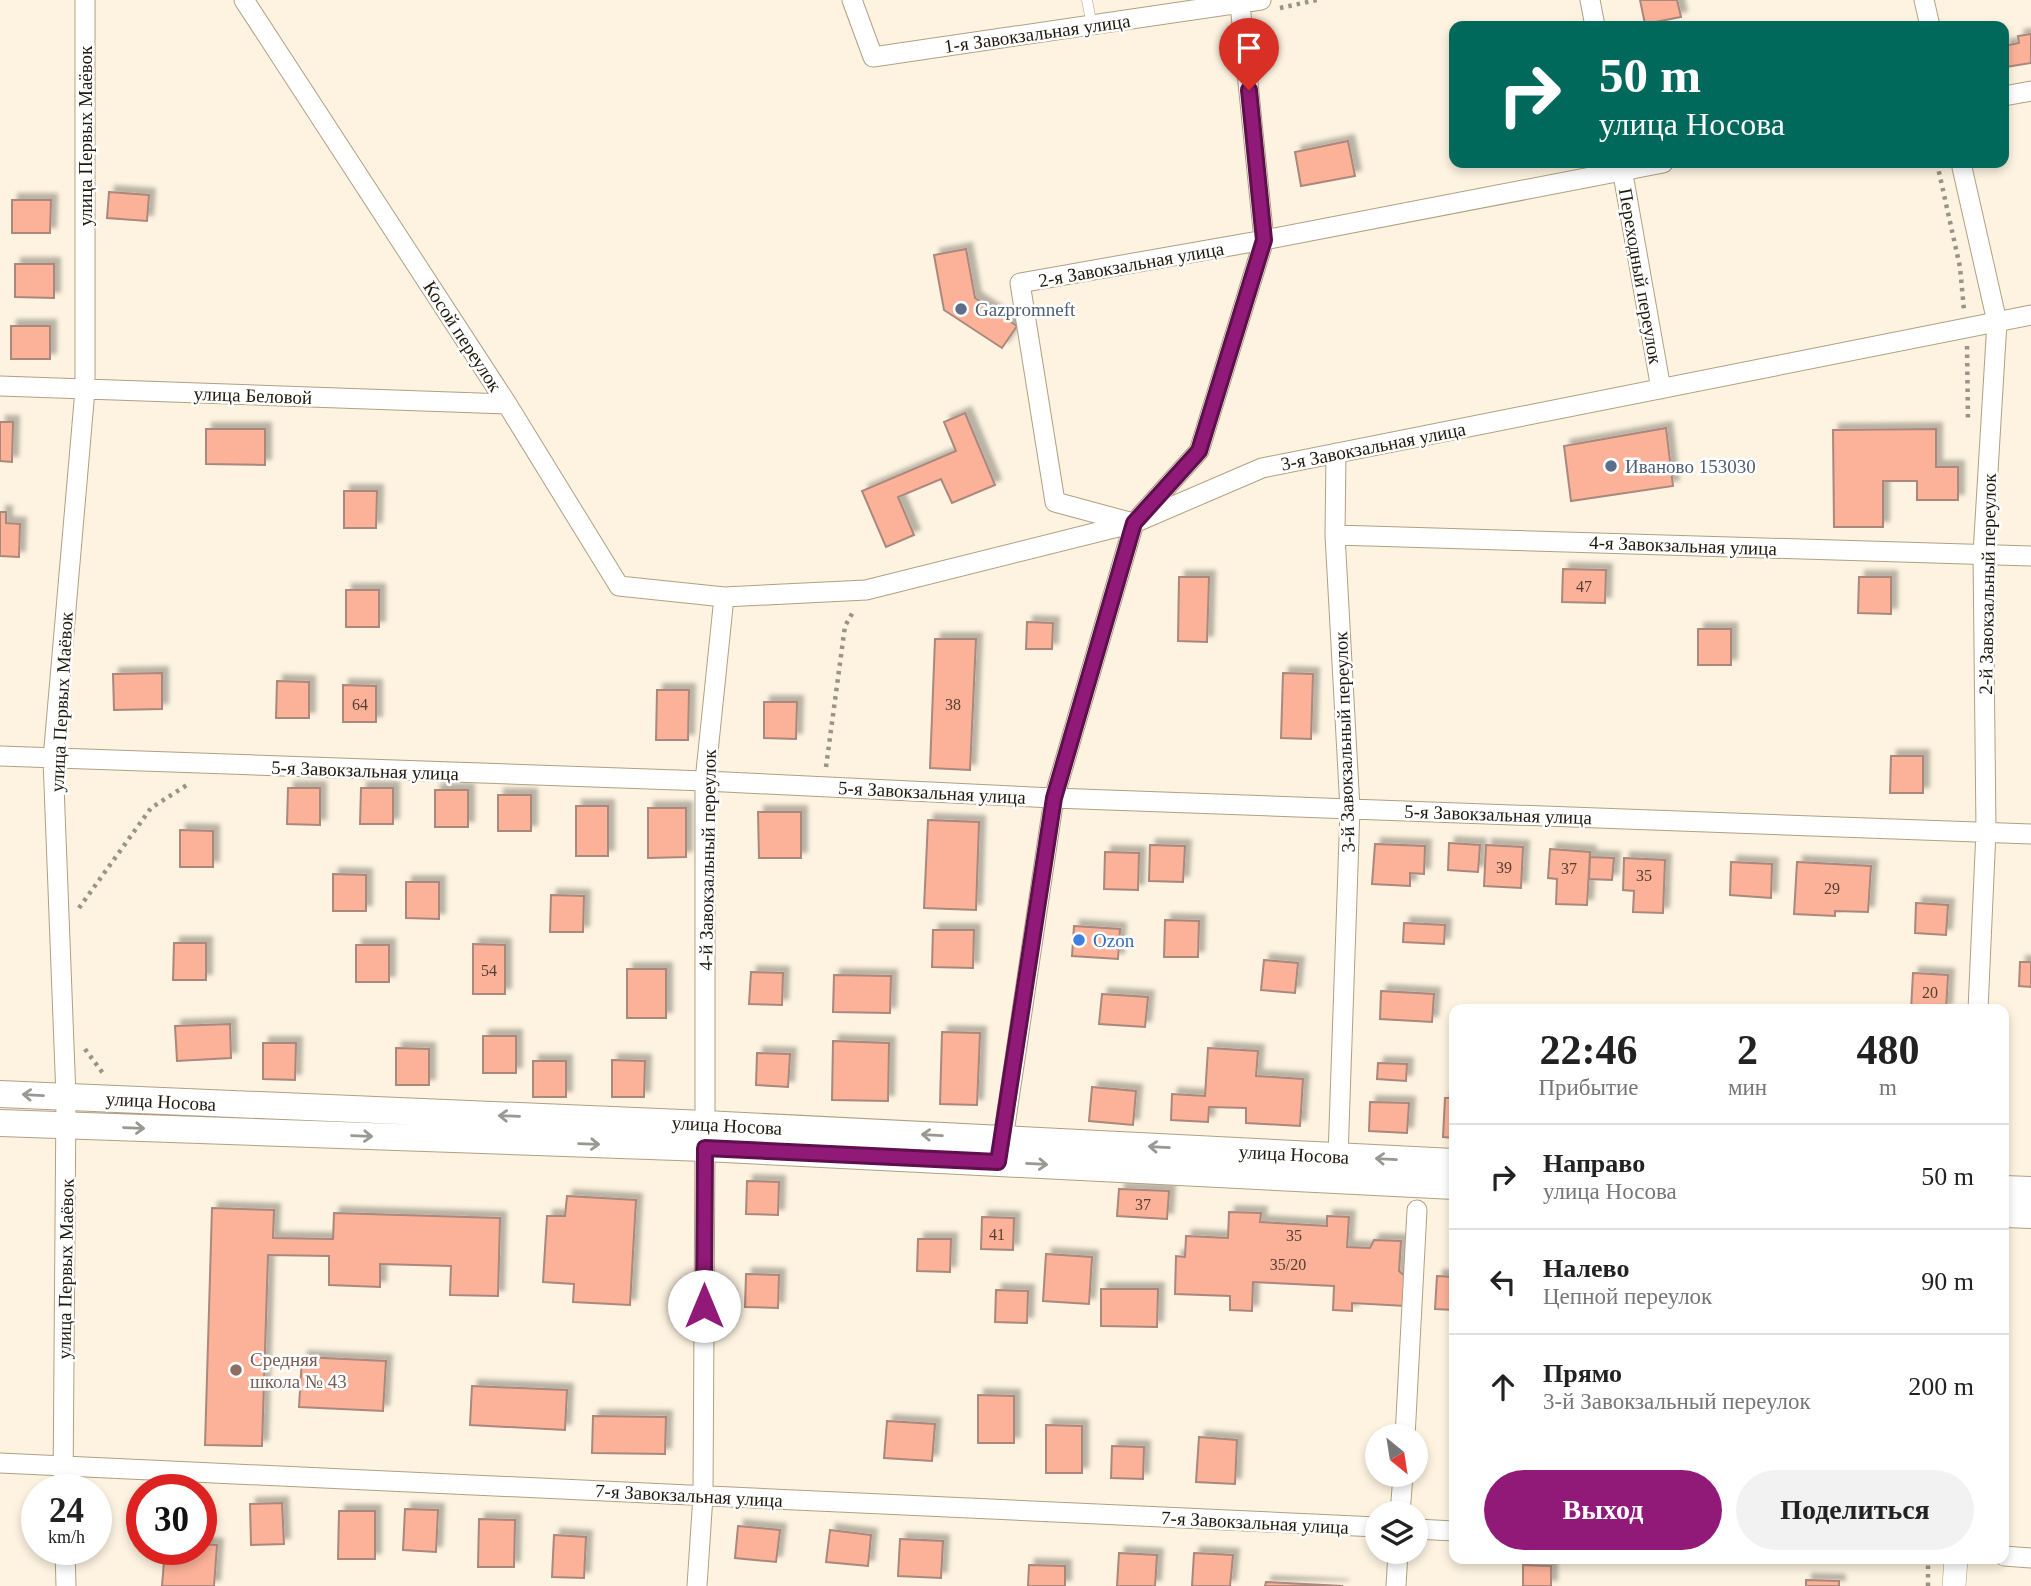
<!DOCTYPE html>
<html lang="ru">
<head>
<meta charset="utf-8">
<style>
	body { margin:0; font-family:"Times New Roman",serif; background:#f2f2f2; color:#222; height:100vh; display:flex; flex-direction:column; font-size:26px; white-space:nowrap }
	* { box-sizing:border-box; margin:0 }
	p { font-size:23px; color:#767676 }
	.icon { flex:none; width:38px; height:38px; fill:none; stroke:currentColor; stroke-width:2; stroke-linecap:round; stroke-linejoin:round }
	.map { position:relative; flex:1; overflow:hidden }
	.side { position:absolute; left:1449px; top:1004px; width:560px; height:560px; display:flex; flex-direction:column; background:#fff; border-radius:14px; box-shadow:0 4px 10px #0003 }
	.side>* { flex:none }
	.hud { position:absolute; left:1449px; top:21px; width:560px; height:147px; border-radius:14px; box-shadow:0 4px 10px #0003; background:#00695c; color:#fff; overflow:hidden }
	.needle { width:46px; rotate:150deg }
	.fabs { position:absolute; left:1365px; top:1424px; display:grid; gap:14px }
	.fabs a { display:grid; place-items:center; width:63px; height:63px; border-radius:50%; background:#fff; box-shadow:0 4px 10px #0003; font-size:35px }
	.speed { position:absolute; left:21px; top:1474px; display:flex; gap:14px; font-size:35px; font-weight:700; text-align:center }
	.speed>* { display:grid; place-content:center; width:91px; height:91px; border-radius:50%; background:#fff; box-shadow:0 4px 10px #0003; line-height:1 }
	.speed small { font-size:18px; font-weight:400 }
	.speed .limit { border:10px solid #d22; background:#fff; color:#111 }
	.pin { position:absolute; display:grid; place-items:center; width:60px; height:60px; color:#fff; margin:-72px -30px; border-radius:50% 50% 50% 0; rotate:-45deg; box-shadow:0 0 7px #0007 }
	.pin .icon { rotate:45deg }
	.me { position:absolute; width:77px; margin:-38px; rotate:0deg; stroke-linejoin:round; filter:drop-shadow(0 0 5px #0008) }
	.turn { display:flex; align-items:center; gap:24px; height:147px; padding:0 35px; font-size:32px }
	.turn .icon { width:91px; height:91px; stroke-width:2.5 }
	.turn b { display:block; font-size:49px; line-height:60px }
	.eta { display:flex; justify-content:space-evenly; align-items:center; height:119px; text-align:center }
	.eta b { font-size:42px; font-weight:600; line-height:49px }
	.button { display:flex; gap:14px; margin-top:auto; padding:14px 35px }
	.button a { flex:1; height:80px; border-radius:42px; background:#911977; color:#fff; font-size:28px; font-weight:600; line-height:80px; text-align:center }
	.button a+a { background:#f2f2f2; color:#222 }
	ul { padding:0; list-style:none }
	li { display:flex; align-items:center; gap:21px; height:105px; padding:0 35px; border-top:2px solid #e0e0e0 }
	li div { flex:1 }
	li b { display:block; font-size:26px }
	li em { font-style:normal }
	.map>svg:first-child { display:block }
</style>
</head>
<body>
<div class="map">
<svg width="2031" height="1586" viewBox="0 0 2031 1586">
	<defs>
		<filter id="shadow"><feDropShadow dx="6" dy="-6" stdDeviation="2" flood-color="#0004"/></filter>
	</defs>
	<rect width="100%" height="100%" fill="#fdf3e0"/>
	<path fill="#fbb298" stroke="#aa887c" stroke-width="2" filter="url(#shadow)" d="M 1640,0 L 1677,0 L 1681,17 L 1645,24 Z
		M 2031,34 L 2031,63 L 2006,67 L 2004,46 L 2019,43 L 2018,36 Z
		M 1348,141 L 1355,176 L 1301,186 L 1295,152 Z
		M 109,192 L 149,195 L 147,221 L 107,218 Z
		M 12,200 L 51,200 L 50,233 L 12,233 Z
		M 966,249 L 975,298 L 1017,326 L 1002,348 L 944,310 L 934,255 Z
		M 15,264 L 54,264 L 54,298 L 15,297 Z
		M 11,326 L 50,326 L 50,359 L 11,359 Z
		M 965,413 L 995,485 L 952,503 L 941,479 L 898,497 L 914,535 L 886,547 L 862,491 L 956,451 L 944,422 Z
		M 0,422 L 13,422 L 12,462 L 0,461 Z
		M 1666,428 L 1673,486 L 1571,501 L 1564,446 Z
		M 206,429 L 265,429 L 265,465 L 206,464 Z
		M 1936,429 L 1936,467 L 1958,467 L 1958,500 L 1917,500 L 1917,481 L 1883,481 L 1883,527 L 1834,527 L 1833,430 Z
		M 344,491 L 377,491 L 376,528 L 344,528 Z
		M 0,512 L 6,512 L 6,523 L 20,524 L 19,557 L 0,556 Z
		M 1563,569 L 1606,570 L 1605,603 L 1562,602 Z
		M 1179,577 L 1209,577 L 1207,642 L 1178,641 Z
		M 1859,577 L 1891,577 L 1891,614 L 1858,613 Z
		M 346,590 L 379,590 L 379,627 L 346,627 Z
		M 1027,622 L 1053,623 L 1052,649 L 1026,649 Z
		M 1698,629 L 1731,629 L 1731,665 L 1698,665 Z
		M 935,639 L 976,639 L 970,770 L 930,768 Z
		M 162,673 L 162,709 L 114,710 L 113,674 Z
		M 1283,673 L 1313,674 L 1311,739 L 1281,738 Z
		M 277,681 L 309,682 L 309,718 L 276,718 Z
		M 343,685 L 376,686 L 376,722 L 343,722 Z
		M 657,690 L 689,690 L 688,740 L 656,740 Z
		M 764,702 L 797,702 L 796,739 L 764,738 Z
		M 1891,756 L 1923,756 L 1923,793 L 1890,793 Z
		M 288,788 L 320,788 L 320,825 L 287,824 Z
		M 361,788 L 393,788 L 393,824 L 360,824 Z
		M 435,790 L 468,790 L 468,827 L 435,827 Z
		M 498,795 L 531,795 L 531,831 L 498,831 Z
		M 576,806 L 608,806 L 608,856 L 576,856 Z
		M 648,808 L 686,808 L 686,857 L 648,858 Z
		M 758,812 L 801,812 L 801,858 L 759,858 Z
		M 928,820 L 979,822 L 976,910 L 924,908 Z
		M 180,830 L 213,831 L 213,867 L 180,867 Z
		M 1449,843 L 1480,845 L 1478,872 L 1448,870 Z
		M 1375,844 L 1425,846 L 1424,874 L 1410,873 L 1410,886 L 1372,884 Z
		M 1150,845 L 1185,846 L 1183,882 L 1149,881 Z
		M 1486,845 L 1523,847 L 1521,888 L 1484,886 Z
		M 1550,849 L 1590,852 L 1587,905 L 1556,904 L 1557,879 L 1548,878 Z
		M 1105,852 L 1139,853 L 1138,890 L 1104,889 Z
		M 1590,857 L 1614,858 L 1612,880 L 1589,879 Z
		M 1624,858 L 1665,860 L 1663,913 L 1633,912 L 1634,891 L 1623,890 Z
		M 1731,862 L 1772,864 L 1771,898 L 1730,895 Z
		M 1797,862 L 1871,866 L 1868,912 L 1835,911 L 1835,916 L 1794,914 Z
		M 333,874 L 366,875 L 366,911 L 333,911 Z
		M 406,882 L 439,882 L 439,919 L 406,918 Z
		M 551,895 L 584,896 L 583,932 L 550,932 Z
		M 1916,903 L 1948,905 L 1946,935 L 1915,933 Z
		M 1165,920 L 1199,921 L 1198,957 L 1164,957 Z
		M 1404,923 L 1445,925 L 1444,944 L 1403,942 Z
		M 1074,926 L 1120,929 L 1118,959 L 1072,956 Z
		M 933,930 L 974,930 L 973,968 L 932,967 Z
		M 174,943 L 206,943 L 206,980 L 173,980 Z
		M 473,944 L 505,945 L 505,994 L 473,994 Z
		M 356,945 L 389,945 L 389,982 L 356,982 Z
		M 1264,960 L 1298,963 L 1295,993 L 1261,990 Z
		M 2020,962 L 2031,962 L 2031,987 L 2019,986 Z
		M 627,969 L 666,969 L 666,1018 L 627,1018 Z
		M 751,972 L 783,973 L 782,1005 L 749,1004 Z
		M 1913,973 L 1948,975 L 1946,1010 L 1911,1010 Z
		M 834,975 L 891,976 L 890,1013 L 833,1012 Z
		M 1381,991 L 1434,994 L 1432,1022 L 1380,1019 Z
		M 1102,994 L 1148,997 L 1145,1027 L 1099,1024 Z
		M 230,1024 L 231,1058 L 177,1061 L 175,1026 Z
		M 942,1032 L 980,1033 L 977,1105 L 940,1104 Z
		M 483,1036 L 516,1036 L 516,1073 L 483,1073 Z
		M 833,1041 L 889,1043 L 888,1101 L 832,1100 Z
		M 263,1043 L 296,1043 L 295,1080 L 263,1079 Z
		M 396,1048 L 429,1049 L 429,1085 L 396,1085 Z
		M 1208,1048 L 1258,1051 L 1256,1076 L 1303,1079 L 1300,1126 L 1246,1123 L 1246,1108 L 1209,1107 L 1208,1122 L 1171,1120 L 1172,1094 L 1205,1096 Z
		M 757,1053 L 790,1054 L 788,1087 L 756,1085 Z
		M 612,1060 L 645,1061 L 644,1097 L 612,1097 Z
		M 533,1061 L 566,1061 L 566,1097 L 533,1097 Z
		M 1378,1063 L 1407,1064 L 1406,1081 L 1377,1079 Z
		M 1092,1087 L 1136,1091 L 1133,1125 L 1089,1121 Z
		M 1445,1098 L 1454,1098 L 1454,1138 L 1443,1137 Z
		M 1370,1102 L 1409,1103 L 1407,1133 L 1369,1131 Z
		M 747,1181 L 779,1182 L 778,1215 L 746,1214 Z
		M 1119,1189 L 1169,1191 L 1167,1219 L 1117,1216 Z
		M 567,1196 L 636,1200 L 630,1305 L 573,1302 L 574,1284 L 543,1282 L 547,1216 L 565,1216 Z
		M 212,1208 L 274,1210 L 273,1238 L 333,1239 L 334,1213 L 500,1218 L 498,1296 L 450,1295 L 451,1266 L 380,1264 L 380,1287 L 329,1285 L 329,1256 L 268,1255 L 262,1446 L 205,1445 Z
		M 1229,1212 L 1261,1213 L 1260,1222 L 1327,1226 L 1327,1216 L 1349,1217 L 1347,1247 L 1370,1248 L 1374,1240 L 1401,1241 L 1399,1271 L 1406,1277 L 1405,1306 L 1352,1303 L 1352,1311 L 1333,1310 L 1334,1286 L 1253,1282 L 1252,1311 L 1230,1310 L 1230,1296 L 1175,1294 L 1176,1256 L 1185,1257 L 1186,1236 L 1228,1238 Z
		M 982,1217 L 1014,1218 L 1013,1250 L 981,1249 Z
		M 918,1239 L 951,1239 L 950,1272 L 917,1271 Z
		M 1046,1254 L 1092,1257 L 1089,1304 L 1043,1301 Z
		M 746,1274 L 779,1275 L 778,1308 L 745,1307 Z
		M 1437,1276 L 1454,1277 L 1454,1310 L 1435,1309 Z
		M 1101,1289 L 1158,1289 L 1157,1327 L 1101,1326 Z
		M 996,1290 L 1028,1291 L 1027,1323 L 995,1322 Z
		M 302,1357 L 386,1361 L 383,1411 L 299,1407 Z
		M 472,1386 L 567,1390 L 565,1430 L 470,1425 Z
		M 978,1395 L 1014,1396 L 1014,1443 L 978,1443 Z
		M 593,1416 L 666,1417 L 665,1454 L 592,1453 Z
		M 887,1421 L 935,1424 L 932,1461 L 884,1458 Z
		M 1046,1425 L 1082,1426 L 1082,1473 L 1046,1473 Z
		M 1199,1437 L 1237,1440 L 1235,1484 L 1196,1482 Z
		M 1112,1446 L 1144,1447 L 1143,1479 L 1111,1478 Z
		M 282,1503 L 284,1544 L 251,1545 L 250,1504 Z
		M 405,1509 L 438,1510 L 436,1552 L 403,1550 Z
		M 339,1511 L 375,1511 L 375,1559 L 338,1559 Z
		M 479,1519 L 515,1520 L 514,1567 L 478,1567 Z
		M 738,1526 L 780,1530 L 776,1562 L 735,1558 Z
		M 830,1530 L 871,1535 L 868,1566 L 826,1562 Z
		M 554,1535 L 586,1537 L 584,1578 L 552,1577 Z
		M 900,1539 L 943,1541 L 941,1578 L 898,1576 Z
		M 201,1544 L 217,1545 L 214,1586 L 162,1586 L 165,1549 L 201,1549 Z
		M 1119,1553 L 1157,1555 L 1155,1586 L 1117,1586 Z
		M 1194,1553 L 1233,1555 L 1230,1586 L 1192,1586 Z
		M 1029,1565 L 1065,1566 L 1065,1586 L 1028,1586 Z
		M 1523,1565 L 1551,1566 L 1551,1586 L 1523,1586 Z
		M 1806,1580 L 1839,1581 L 1839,1586 L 1806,1586 Z
		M 1266,1582 L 1343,1586 L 1265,1586 Z"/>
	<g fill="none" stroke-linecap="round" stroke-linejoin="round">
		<defs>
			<path id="service" d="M 1087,0 L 1092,26"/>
			<path id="minor" d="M 244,0 L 507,404 L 619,586 L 724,597 L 866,590 L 1134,523 L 1262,468 L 2031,315
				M 852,0 L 873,57 L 1261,0
				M 1590,0 L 1595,26
				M 1924,0 L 1930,26
				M 2004,96 L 2031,91
				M 1621,163 L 1661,389
				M 1961,163 L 1997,322 L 1983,554 L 1986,831 L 1978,1010
				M 0,386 L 507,404
				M 1336,453 L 1335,535 L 1350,809 L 1338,1157
				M 1133,523 L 1055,502 L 1020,283 L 1264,240 L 1663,163
				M 1335,535 L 2031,556
				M 0,756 L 705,781 L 1054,798 L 2031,834
				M 705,1124 L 705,781 L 724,597
				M 1003,1139 L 1054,798 L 1134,523 L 1199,451 L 1264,240 L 1240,4
				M 1405,1437 L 1417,1210
				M 0,1463 L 1377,1527
				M 63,1489 L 66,1097 L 53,759 L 85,390 L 85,0
				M 1400,1514 L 1403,1475
				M 1416,1529 L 1454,1531
				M 65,1549 L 66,1586
				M 2004,1556 L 2031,1558
				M 697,1586 L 703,1496 L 705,1148
				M 1396,1586 L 1398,1552"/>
			<path id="tertiary" d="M 1954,1586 L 1956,1559"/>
			<path id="secondary" d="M 0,1094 L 705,1124 L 1454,1162
				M 0,1123 L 705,1148 L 1454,1186
				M 2004,1189 L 2031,1190
				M 2004,1214 L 2031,1215"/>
		</defs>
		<use href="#service" stroke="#b0a082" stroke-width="11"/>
		<use href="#minor" stroke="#b0a082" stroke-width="21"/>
		<use href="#tertiary" stroke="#b0a082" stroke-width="24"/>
		<use href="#secondary" stroke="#b0a082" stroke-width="28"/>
		<path stroke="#9b9383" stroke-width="4.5" stroke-dasharray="3.5 5" stroke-linecap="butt" d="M 1280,8 L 1317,0
			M 1937,163 L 1960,267 L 1964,310
			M 1967,346 L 1968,422
			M 826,767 L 845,626 L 853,612
			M 79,908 L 151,808 L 190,783
			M 85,1049 L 105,1076
			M 1928,1586 L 1928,1559"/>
		<use href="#service" stroke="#fff" stroke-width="10"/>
		<use href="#minor" stroke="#fff" stroke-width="19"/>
		<use href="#tertiary" stroke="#fff" stroke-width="23"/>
		<use href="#secondary" stroke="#fff" stroke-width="26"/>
	</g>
	<defs><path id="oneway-shaft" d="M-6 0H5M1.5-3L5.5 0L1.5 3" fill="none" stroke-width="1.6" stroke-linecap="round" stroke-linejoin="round" transform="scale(1.75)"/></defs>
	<g stroke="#9a9892">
		<use href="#oneway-shaft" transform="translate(33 1095) rotate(-177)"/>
		<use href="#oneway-shaft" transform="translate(509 1116) rotate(-178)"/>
		<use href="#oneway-shaft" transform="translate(134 1128) rotate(2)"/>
		<use href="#oneway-shaft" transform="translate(932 1135) rotate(-177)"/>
		<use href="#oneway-shaft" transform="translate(362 1136) rotate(2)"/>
		<use href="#oneway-shaft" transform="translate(589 1144) rotate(2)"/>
		<use href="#oneway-shaft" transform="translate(1159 1147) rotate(-177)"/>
		<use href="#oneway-shaft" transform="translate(1386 1159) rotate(-177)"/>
		<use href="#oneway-shaft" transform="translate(1037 1164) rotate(3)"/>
	</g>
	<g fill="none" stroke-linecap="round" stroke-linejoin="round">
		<defs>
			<path id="route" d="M 704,1306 L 705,1148 L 998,1162 L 1054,798 L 1134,523 L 1199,451 L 1264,240 L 1249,90"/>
		</defs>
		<use href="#route" stroke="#5e104d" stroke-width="18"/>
		<use href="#route" stroke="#911977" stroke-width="12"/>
	</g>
	<g fill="#5c6f8a" stroke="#fff" stroke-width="2.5">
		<circle cx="961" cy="309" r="7"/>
		<circle cx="1611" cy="466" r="7"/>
	</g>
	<circle fill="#3f7fe0" stroke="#fff" stroke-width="2.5" cx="1079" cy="940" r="7"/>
	<circle fill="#8d6e63" stroke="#fff" stroke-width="2.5" cx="236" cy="1370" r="7"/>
	<g text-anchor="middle" stroke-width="5" stroke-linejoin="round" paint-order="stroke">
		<g font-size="16" fill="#563f30">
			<text x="1584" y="592">47</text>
			<text x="360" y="710">64</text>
			<text x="953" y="710">38</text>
			<text x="1504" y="873">39</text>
			<text x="1569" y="874">37</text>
			<text x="1644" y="881">35</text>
			<text x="1832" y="894">29</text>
			<text x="489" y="976">54</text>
			<text x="1930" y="998">20</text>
			<text x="1143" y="1210">37</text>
			<text x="997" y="1240">41</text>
			<text x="1294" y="1241">35</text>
			<text x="1288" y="1270">35/20</text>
		</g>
		<g font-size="19" fill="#1f190d" stroke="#fff">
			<text transform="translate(1037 33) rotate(-8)" y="7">1-я Завокзальная улица</text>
			<text transform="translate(85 136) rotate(-90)" y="7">улица Первых Маёвок</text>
			<text transform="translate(1131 264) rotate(-10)" y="7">2-я Завокзальная улица</text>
			<text transform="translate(1641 276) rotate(80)" y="7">Переходный переулок</text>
			<text transform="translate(463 336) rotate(57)" y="7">Косой переулок</text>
			<text transform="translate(253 395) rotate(2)" y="7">улица Беловой</text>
			<text transform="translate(1373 446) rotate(-11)" y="7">3-я Завокзальная улица</text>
			<text transform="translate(1683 545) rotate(2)" y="7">4-я Завокзальная улица</text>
			<text transform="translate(1987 584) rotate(-89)" y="7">2-й Завокзальный переулок</text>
			<text transform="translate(61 702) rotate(-87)" y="7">улица Первых Маёвок</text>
			<text transform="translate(1344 742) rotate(-92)" y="7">3-й Завокзальный переулок</text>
			<text transform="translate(365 770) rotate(2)" y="7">5-я Завокзальная улица</text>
			<text transform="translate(932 792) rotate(3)" y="7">5-я Завокзальная улица</text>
			<text transform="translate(1498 814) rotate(2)" y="7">5-я Завокзальная улица</text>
			<text transform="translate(707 860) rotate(-89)" y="7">4-й Завокзальный переулок</text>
			<text transform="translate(161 1101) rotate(3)" y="7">улица Носова</text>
			<text transform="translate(727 1125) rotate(3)" y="7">улица Носова</text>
			<text transform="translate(1294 1154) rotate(3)" y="7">улица Носова</text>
			<text transform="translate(65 1269) rotate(-89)" y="7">улица Первых Маёвок</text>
			<text transform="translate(689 1495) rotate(3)" y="7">7-я Завокзальная улица</text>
			<text transform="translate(1255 1522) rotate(3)" y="7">7-я Завокзальная улица</text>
		</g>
		<g font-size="19" fill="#4e5e75" stroke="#fff" text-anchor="start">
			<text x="975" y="316">Gazpromneft</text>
			<text x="1625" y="473">Иваново 153030</text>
		</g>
		<g font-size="19" fill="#366cbe" stroke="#fff" text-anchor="start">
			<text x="1093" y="947">Ozon</text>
		</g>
		<g font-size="19" fill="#785e54" stroke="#fff" text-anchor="start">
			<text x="250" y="1366">Средняя<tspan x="250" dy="22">школа № 43</tspan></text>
		</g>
	</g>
</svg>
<div class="fabs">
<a><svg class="needle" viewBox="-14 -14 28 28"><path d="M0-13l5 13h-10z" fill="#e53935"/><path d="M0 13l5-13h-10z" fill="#767676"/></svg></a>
<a><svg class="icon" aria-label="layers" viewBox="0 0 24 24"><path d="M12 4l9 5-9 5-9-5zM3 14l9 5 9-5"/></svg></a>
</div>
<div class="speed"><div>24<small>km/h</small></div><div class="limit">30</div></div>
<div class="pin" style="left:1249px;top:90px;background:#d93025"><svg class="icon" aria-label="arrive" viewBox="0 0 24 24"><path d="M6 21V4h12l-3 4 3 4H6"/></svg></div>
<svg class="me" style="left:704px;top:1306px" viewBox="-20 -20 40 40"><circle r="19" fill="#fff"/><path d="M0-13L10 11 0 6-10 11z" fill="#911977"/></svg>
<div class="hud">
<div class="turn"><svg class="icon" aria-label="right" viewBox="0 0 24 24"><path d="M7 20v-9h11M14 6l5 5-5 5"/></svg><div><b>50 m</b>улица Носова</div></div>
</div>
<section class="side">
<div class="eta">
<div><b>22:46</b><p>Прибытие</p></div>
<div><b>2</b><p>мин</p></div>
<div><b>480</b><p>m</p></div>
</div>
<ul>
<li><svg class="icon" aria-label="right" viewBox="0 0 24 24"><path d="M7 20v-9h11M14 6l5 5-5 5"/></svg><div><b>Направо</b><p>улица Носова</p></div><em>50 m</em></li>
<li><svg class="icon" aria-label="left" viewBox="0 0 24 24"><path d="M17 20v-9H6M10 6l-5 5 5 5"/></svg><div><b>Налево</b><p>Цепной переулок</p></div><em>90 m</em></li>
<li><svg class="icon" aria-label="ahead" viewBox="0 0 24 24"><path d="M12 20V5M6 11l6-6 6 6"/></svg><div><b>Прямо</b><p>3-й Завокзальный переулок</p></div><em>200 m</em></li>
</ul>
<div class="button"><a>Выход</a><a>Поделиться</a></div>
</section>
</div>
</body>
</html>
